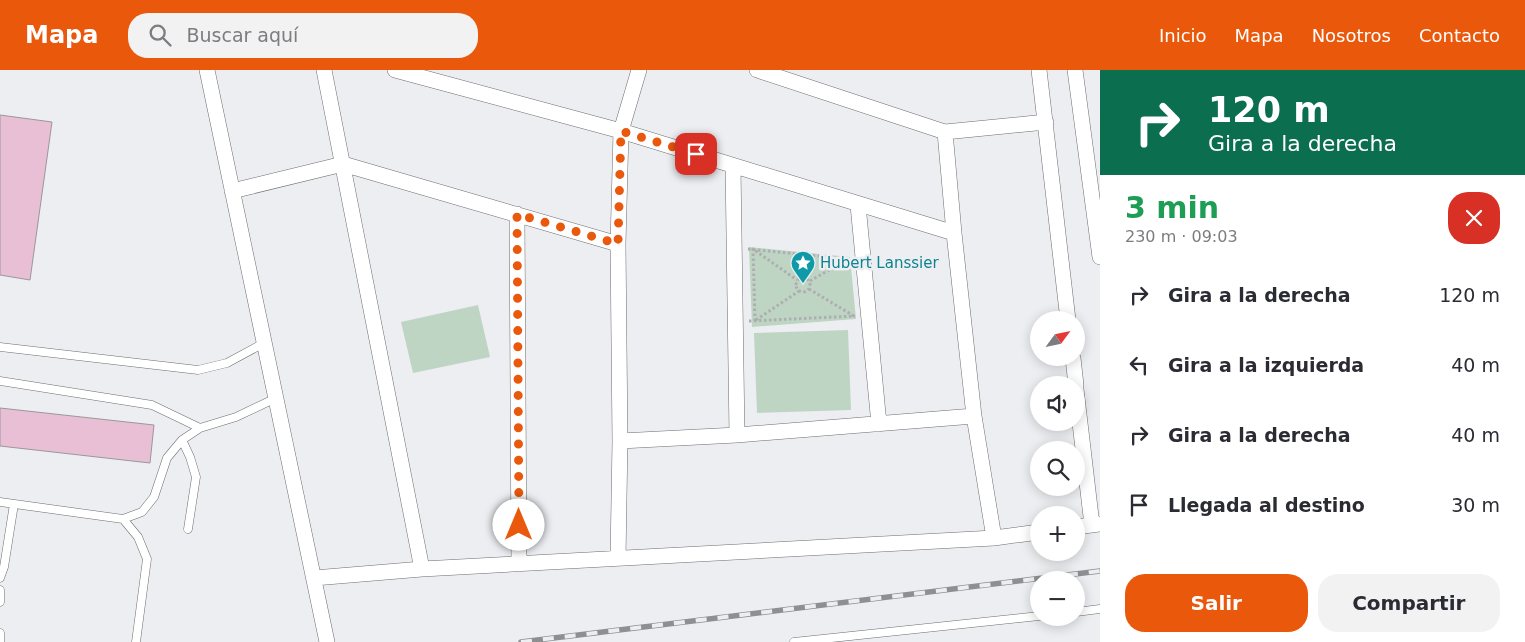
<!DOCTYPE html>
<html lang="es">
<head>
<meta charset="utf-8">
<style>
	body { margin:0; font-family:"DejaVu Sans",sans-serif; background:#f2f2f3; color:#2b2b33; height:100vh; display:flex; flex-direction:column; font-size:19px; white-space:nowrap }
	* { box-sizing:border-box; margin:0 }
	p { font-size:16px; color:#7c7c81 }
	.icon { flex:none; width:28px; height:28px; fill:none; stroke:currentColor; stroke-width:2; stroke-linecap:round; stroke-linejoin:round }
	.map { position:relative; flex:1; overflow:hidden }
	.sheet { display:flex; flex-direction:column; background:#fff; width:425px }
	.sheet>* { flex:none }
	.hud { background:#0b6e4f; color:#fff; overflow:hidden }
	.needle { width:32px; rotate:57deg }
	.fabs { position:absolute; left:1030px; top:241px; display:grid; gap:10px }
	.fabs a { display:grid; place-items:center; width:55px; height:55px; border-radius:50%; background:#fff; box-shadow:0 2px 12px #0003; font-size:25px }
	.pin { position:absolute; display:grid; place-items:center; width:42px; height:42px; color:#fff; margin:-21px; border-radius:10px; box-shadow:0 2px 8px #0006 }
	.me { position:absolute; width:55px; margin:-28px; rotate:0deg; stroke-linejoin:round; filter:drop-shadow(0 0 4px #0008) }
	.turn { display:flex; align-items:center; gap:18px; height:105px; padding:0 25px; font-size:22px }
	.turn .icon { width:65px; height:65px; stroke-width:2.5 }
	.turn b { display:block; font-size:35px; line-height:42px }
	.round { display:grid; place-items:center; flex:none; width:52px; height:52px; border-radius:20px; background:#f2f2f3 }
	.headline { display:flex; align-items:center; justify-content:space-between; height:85px; padding:0 25px }
	h1 { font-size:30px; font-weight:800; line-height:38px; color:#1e9e55 }
	.cta { display:flex; gap:10px; margin-top:auto; padding:10px 25px }
	.cta a { flex:1; height:58px; border-radius:20px; background:#ea580c; color:#fff; font-size:20px; font-weight:800; line-height:58px; text-align:center }
	.cta a+a { background:#f2f2f3; color:#2b2b33 }
	ul { padding:0; list-style:none }
	li { display:flex; align-items:center; gap:15px; height:70px; padding:0 25px }
	li div { flex:1 }
	li b { display:block; font-size:19px }
	li em { font-style:normal }
	header { display:flex; align-items:center; gap:30px; box-sizing:border-box; height:70px; padding:0 25px; background:#ea580c; color:#fff }
	header strong { font-size:24px }
	nav { display:flex; gap:28px; margin-inline-start:auto; font-size:18px }
	.search { width:350px; height:45px; background:#f2f2f3; display:flex; align-items:center; gap:12px; box-sizing:border-box; padding:0 18px; border-radius:20px; color:#7c7c81; font-size:19px }
	main { display:flex; flex:1; min-height:0 }
	.map>svg:first-child { display:block }
</style>
</head>
<body>
<header>
<strong>Mapa</strong>
<div class="search"><svg class="icon" aria-label="search" viewBox="0 0 24 24"><circle cx="10" cy="10" r="6"/><path d="M15 15l6 6"/></svg>Buscar aquí</div>
<nav><a>Inicio</a><a>Mapa</a><a>Nosotros</a><a>Contacto</a></nav>
</header>
<main>
<div class="map">
<svg width="1100" height="572" viewBox="0 0 1100 572">
	<rect width="100%" height="100%" fill="#edeef1"/>
	<path fill="#bed5c3" d="M 749,177 L 850,187 L 856,249 L 752,257 Z
		M 478,235 L 490,287 L 413,303 L 401,252 Z
		M 848,260 L 851,340 L 757,343 L 754,263 Z"/>
	<path fill="#e9bfd5" stroke="#9a9799" d="M 0,45 L 52,52 L 30,210 L 0,205 Z
		M 0,338 L 154,355 L 150,393 L 0,376 Z"/>
	<g fill="none" stroke-linecap="round" stroke-linejoin="round">
		<defs>
			<path id="lane" d="M 0,277 L 198,300 L 227,293 L 264,273
				M 0,311 L 152,335 L 200,358
				M 182,370 L 190,387 L 196,407 L 188,459
				M 0,432 L 123,449 L 142,442 L 154,427 L 167,388 L 182,370 L 200,358 L 236,347 L 276,328
				M 123,449 L 138,467 L 147,489 L 136,572
				M 0,508 L 4,497 L 14,434
				M 0,520 L 0,532
				M 1076,542 L 1100,539
				M 0,563 L 0,572
				M 794,572 L 1039,546"/>
			<path id="street" d="M 207,0 L 327,572
				M 324,0 L 422,499
				M 395,0 L 621,61 L 954,163
				M 757,0 L 945,62 L 1046,52
				M 1039,0 L 1068,250
				M 1075,0 L 1100,187
				M 945,62 L 954,163 L 974,346 L 994,468
				M 733,96 L 737,365
				M 232,121 L 343,94 L 618,174
				M 858,135 L 879,354
				M 517,144 L 519,494
				M 1073,288 L 1076,315
				M 1076,319 L 1092,455
				M 620,371 L 737,365 L 974,346
				M 1076,457 L 1100,454
				M 618,488 L 620,371 L 618,174 L 621,61 L 639,0
				M 314,508 L 422,499 L 994,468 L 1039,462"/>
		</defs>
		<use href="#lane" stroke="#6c6d6f" stroke-width="9"/>
		<use href="#street" stroke="#6c6d6f" stroke-width="16"/>
		<path stroke="#aeaeb1" stroke-width="3" stroke-dasharray="2.5 2.5" stroke-linecap="butt" d="M 748,179 L 848,189
			M796 215a7 7 0 1 1 14 0a7 7 0 1 1-14 0Z
			M 810,211 L 848,189
			M 809,219 L 854,246
			M 756,250 L 799,221
			M 749,251 L 855,246
			M 755,251 L 753,179 L 797,210"/>
		<use href="#lane" stroke="#fff" stroke-width="8"/>
		<use href="#street" stroke="#fff" stroke-width="15"/>
		<defs>
			<path id="rail" d="M 521,572 L 1100,501"/>
		</defs>
		<use href="#rail" stroke="#8e8f91" stroke-width="5.5"/>
		<use href="#rail" stroke="#edeef1" stroke-width="4" stroke-dasharray="11" stroke-linecap="butt"/>
	</g>
	<g fill="none" stroke-linecap="round" stroke-linejoin="round">
		<path stroke="#ea580c" stroke-width="9" stroke-dasharray="0 16.2" d="M 519,455 L 517,144 L 618,174 L 621,61 L 696,84"/>
	</g>
	<defs>
		<symbol id="sight-pin" viewBox="-11 -11 22 30"><path d="M0 17L-7.5 6A9.5 9.5 0 1 1 7.5 6Z" fill="#0f9aa8" stroke="#edeef1"/><path d="M0-6L1.8-2.2L6-1.7L2.9 1.2L3.7 5.4L0 3.3L-3.7 5.4L-2.9 1.2L-6-1.7L-1.8-2.2Z" fill="#fff"/></symbol>
	</defs>
	<g fill-rule="evenodd">
		<use href="#sight-pin" x="789" y="179" width="28" height="38"/>
	</g>
	<g text-anchor="middle" stroke-width="5" stroke-linejoin="round" paint-order="stroke">
		<g font-size="15" fill="#0d838f" stroke="#edeef1" text-anchor="start">
			<text x="820" y="198">Hubert Lanssier</text>
		</g>
	</g>
</svg>
<div class="fabs">
<a><svg class="needle" viewBox="-14 -14 28 28"><path d="M0-13l5 13h-10z" fill="#e53935"/><path d="M0 13l5-13h-10z" fill="#7c7c81"/></svg></a>
<a><svg class="icon" aria-label="sound" viewBox="0 0 24 24"><path d="M4 9h4l5-4v14l-5-4H4zM17 9q2 3 0 6"/></svg></a>
<a><svg class="icon" aria-label="search" viewBox="0 0 24 24"><circle cx="10" cy="10" r="6"/><path d="M15 15l6 6"/></svg></a>
<a>+</a>
<a>−</a>
</div>
<div class="pin" style="left:696px;top:84px;background:#d93025"><svg class="icon" aria-label="arrive" viewBox="0 0 24 24"><path d="M6 21V4h12l-3 4 3 4H6"/></svg></div>
<svg class="me" style="left:519px;top:455px" viewBox="-20 -20 40 40"><circle r="19" fill="#fff"/><path d="M0-13L10 11 0 6-10 11z" fill="#ea580c"/></svg>
</div>
<section class="sheet">
<div class="hud">
<div class="turn"><svg class="icon" aria-label="right" viewBox="0 0 24 24"><path d="M7 20v-9h11M14 6l5 5-5 5"/></svg><div><b>120 m</b>Gira a la derecha</div></div>
</div>
<div class="headline"><div><h1>3 min</h1><p>230 m · 09:03</p></div><a class="round" style="background:#d93025;color:#fff"><svg class="icon" aria-label="close" viewBox="0 0 24 24"><path d="M6 6l12 12M18 6L6 18"/></svg></a></div>
<ul>
<li><svg class="icon" aria-label="right" viewBox="0 0 24 24"><path d="M7 20v-9h11M14 6l5 5-5 5"/></svg><div><b>Gira a la derecha</b></div><em>120 m</em></li>
<li><svg class="icon" aria-label="left" viewBox="0 0 24 24"><path d="M17 20v-9H6M10 6l-5 5 5 5"/></svg><div><b>Gira a la izquierda</b></div><em>40 m</em></li>
<li><svg class="icon" aria-label="right" viewBox="0 0 24 24"><path d="M7 20v-9h11M14 6l5 5-5 5"/></svg><div><b>Gira a la derecha</b></div><em>40 m</em></li>
<li><svg class="icon" aria-label="arrive" viewBox="0 0 24 24"><path d="M6 21V4h12l-3 4 3 4H6"/></svg><div><b>Llegada al destino</b></div><em>30 m</em></li>
</ul>
<div class="cta"><a>Salir</a><a>Compartir</a></div>
</section>
</main>
</body>
</html>
